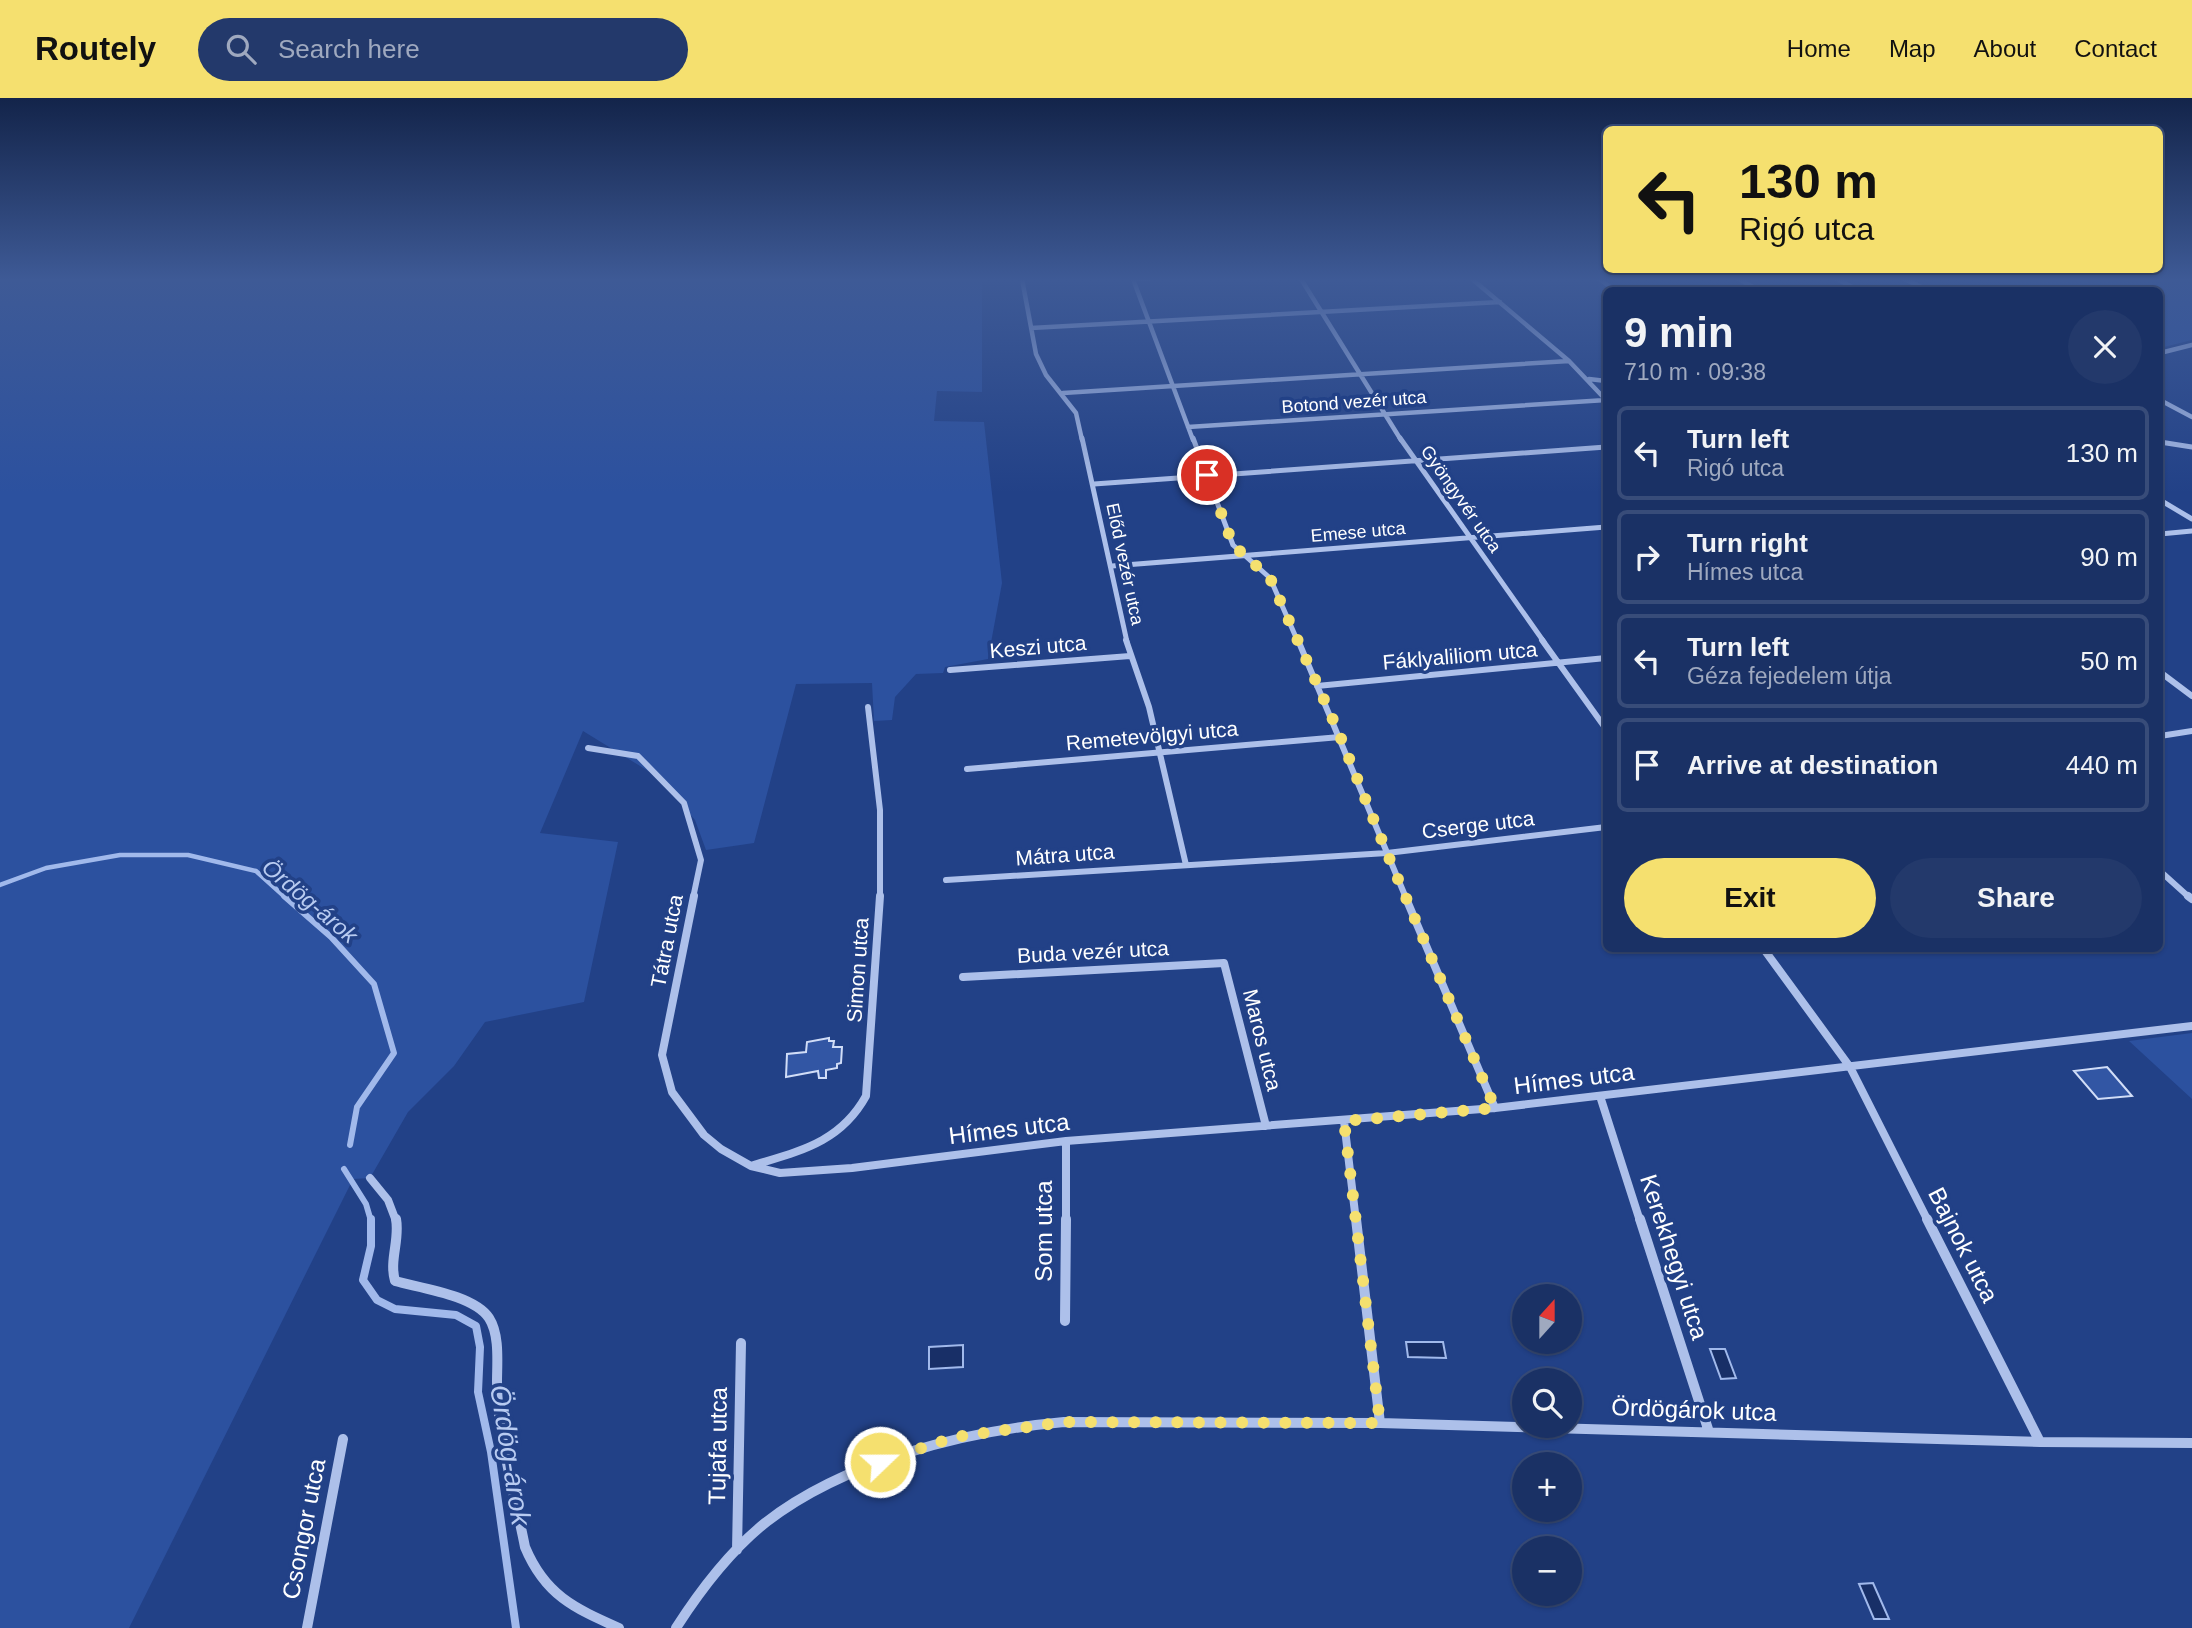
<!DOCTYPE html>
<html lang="en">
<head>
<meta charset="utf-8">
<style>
	body { margin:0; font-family:Arial,sans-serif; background:#23396b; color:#f1f3f6; height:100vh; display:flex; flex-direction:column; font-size:26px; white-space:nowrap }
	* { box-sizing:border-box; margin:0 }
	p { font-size:23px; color:#9fa9bf }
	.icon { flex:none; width:38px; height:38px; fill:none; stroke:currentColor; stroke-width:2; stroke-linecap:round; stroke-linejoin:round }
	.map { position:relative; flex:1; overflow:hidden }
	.sheet { position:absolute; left:1603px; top:189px; width:560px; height:665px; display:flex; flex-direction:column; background:#1a3165; border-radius:10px; box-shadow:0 2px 5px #0004,0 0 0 2px #384c79 }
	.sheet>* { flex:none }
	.guide { position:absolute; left:1603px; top:28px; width:560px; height:147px; border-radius:10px; box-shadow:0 2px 5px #0004,0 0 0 2px #384c79; background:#f5e06f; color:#111; overflow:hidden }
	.needle { width:46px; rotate:21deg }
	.tools { position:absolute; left:1512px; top:1186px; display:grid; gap:14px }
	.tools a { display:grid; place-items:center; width:70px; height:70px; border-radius:50%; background:#1a3165; box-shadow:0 2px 5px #0004,0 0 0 2px #384c79; font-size:35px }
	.pin { position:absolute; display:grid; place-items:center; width:60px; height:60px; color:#fff; margin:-30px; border:4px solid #fff; border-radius:50%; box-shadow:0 2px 7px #0007 }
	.me { position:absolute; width:77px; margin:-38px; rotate:68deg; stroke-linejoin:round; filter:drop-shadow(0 0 5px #0008) }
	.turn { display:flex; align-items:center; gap:24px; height:147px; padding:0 21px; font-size:32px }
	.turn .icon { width:91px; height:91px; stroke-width:2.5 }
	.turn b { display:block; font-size:49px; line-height:60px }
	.round { display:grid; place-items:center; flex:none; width:74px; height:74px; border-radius:37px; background:#23396b }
	.overview { display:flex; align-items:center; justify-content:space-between; height:119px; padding:0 21px }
	h1 { font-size:42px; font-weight:800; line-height:52px }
	.cta { display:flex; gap:14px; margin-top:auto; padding:14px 21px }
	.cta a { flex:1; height:80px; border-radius:42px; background:#f5e06f; color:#111; font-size:28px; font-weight:800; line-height:80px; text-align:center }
	.cta a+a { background:#23396b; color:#f1f3f6 }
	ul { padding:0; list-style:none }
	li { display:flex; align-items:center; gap:21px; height:94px; margin:0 14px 10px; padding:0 7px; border:4px solid #384c79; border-radius:10px }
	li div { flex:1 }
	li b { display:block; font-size:26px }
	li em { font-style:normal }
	header { display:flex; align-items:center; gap:42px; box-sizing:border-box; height:98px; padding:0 35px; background:#f5e06f; color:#111 }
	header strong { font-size:33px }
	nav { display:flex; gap:38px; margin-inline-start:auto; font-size:24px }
	.search { width:490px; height:63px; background:#23396b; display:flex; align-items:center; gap:18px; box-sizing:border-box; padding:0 24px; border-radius:38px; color:#9fa9bf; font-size:26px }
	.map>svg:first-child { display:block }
</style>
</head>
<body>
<header>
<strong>Routely</strong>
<div class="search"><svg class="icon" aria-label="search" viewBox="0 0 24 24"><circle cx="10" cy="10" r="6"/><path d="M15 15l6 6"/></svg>Search here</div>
<nav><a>Home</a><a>Map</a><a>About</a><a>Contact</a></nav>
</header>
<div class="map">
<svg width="2192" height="1530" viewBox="0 0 2192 1530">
	<rect width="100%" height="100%" fill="#224187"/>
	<path fill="#2c519f" d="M 0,181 L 982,181 L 982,294 L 937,293 L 934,323 L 984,324 L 1002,485 L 988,561 L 945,569 L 943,575 L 916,576 L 895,599 L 892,622 L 874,623 L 872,585 L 796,586 L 754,745 L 706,752 L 695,722 L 658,679 L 583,633 L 540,735 L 618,744 L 584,904 L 485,924 L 454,968 L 408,1014 L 370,1080 L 353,1081 L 129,1530 L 0,1530 Z
		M 1985,181 L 2192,181 L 2192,242 L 2160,250 L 2160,192 L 2002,192 L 2012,185 Z
		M 2192,935 L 2192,1001 L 2129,943 Z"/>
	<path fill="#182f67" stroke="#a1b9eb" stroke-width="2" d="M 1406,1244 L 1443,1244 L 1446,1260 L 1408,1259 Z
		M 963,1247 L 963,1269 L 929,1271 L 929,1249 Z
		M 1710,1251 L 1725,1251 L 1736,1280 L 1721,1281 Z
		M 1873,1485 L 1889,1521 L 1874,1521 L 1859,1486 Z"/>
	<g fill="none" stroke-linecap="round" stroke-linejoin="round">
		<path stroke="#a1b9eb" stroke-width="4.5" d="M 0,787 L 46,770 L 120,757 L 188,757 L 256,773 L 286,800"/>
		<path stroke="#a1b9eb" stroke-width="6" d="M 284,798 L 331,839 L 374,886 L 394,955 L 357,1009 L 350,1047
			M 344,1071 L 366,1106 L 371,1123"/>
		<path stroke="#a1b9eb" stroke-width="8" d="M 371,1121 L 371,1148 L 363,1182 L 377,1202 L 395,1211 L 456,1217 L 476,1228 L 480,1249 L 478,1294 L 491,1354 L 516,1530"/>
	</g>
	<path fill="#3256a4" stroke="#d1ddf7" stroke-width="2" d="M 829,940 L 829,943 L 834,943 L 833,949 L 842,949 L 841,965 L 837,966 L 837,970 L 826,972 L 826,980 L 819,980 L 818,973 L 786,979 L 787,956 L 806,954 L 807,944 Z
		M 2107,969 L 2132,998 L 2098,1001 L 2074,973 Z"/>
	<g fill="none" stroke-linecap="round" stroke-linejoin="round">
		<path stroke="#adc0ea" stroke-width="4.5" d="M 1022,181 L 1036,256 L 1046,277 L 1076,315 L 1082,342
			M 1133,181 L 1193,342
			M 1133,181 L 1148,181
			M 1301,181 L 1401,342
			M 1472,181 L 1569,263 L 1606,302
			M 1599,181 L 1615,192
			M 1739,181 L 1758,192
			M 1837,181 L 1858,192
			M 1904,181 L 1928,192
			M 1031,230 L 1500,204
			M 2160,255 L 2192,247
			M 1589,281 L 1606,283
			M 1063,295 L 1569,263
			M 2160,302 L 2192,319
			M 1188,329 L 1606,302"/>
		<path stroke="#adc0ea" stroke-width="5" d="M 1082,340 L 1127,544
			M 1193,340 L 1233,447 L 1270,480 L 1298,544
			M 1400,340 L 1544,544
			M 2160,344 L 2192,349
			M 1094,386 L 1606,349
			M 2160,402 L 2192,421
			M 2160,436 L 2192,433
			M 1112,468 L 1606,429"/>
		<path stroke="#adc0ea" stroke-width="6" d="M 1126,542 L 1149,609 L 1186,767
			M 1298,542 L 1406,800
			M 1542,542 L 1606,631
			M 950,572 L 1130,558
			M 2160,574 L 2192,598
			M 1317,588 L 1606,560
			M 868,609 L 880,712 L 880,800
			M 2160,638 L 2192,633
			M 588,650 L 638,658 L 684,705 L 701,762 L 693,800
			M 967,671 L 1340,639
			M 2160,773 L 2190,800
			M 946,782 L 1387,755 L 1606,729"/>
		<path stroke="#adc0ea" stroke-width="8" d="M 694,798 L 662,957 L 672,994 L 704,1037 L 721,1051 L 751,1068 L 780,1075 L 852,1070 L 1066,1043 L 1495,1010 L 2192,928
			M 1405,798 L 1495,1010
			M 2188,798 L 2192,801
			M 1763,850 L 1850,969 L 1928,1123
			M 963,879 L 1224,865 L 1266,1028
			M 1600,998 L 1640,1123
			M 1344,1023 L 1356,1123
			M 751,1068 C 799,1053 840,1045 866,998 L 880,798
			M 370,1080 L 388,1102 L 396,1123
			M 1066,1123 L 1066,1043"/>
		<path stroke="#adc0ea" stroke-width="10" d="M 396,1121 C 400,1142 389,1162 395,1183 C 420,1190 474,1197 489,1220 C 500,1237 497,1265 497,1284 C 497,1335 515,1398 525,1449 C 545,1497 574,1510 619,1530
			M 1356,1121 L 1380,1325
			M 1640,1121 L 1709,1334
			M 1927,1121 L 2040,1344
			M 1065,1223 L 1066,1121
			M 737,1452 L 741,1245
			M 307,1530 L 343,1341
			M 676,1530 C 701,1491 729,1454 765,1425 C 844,1363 966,1333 1064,1324 L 1380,1325 L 2040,1344 L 2192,1345"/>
	</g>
	<linearGradient id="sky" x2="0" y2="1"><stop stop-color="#13244a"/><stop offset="0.46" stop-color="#3e5a96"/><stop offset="1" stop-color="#3e5a96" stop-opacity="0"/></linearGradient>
	<rect width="2192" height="395" fill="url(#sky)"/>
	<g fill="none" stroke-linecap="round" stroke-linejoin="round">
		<path stroke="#f5e06f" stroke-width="12" stroke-dasharray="0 21.6" d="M 880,1364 L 955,1339 L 1064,1324 L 1380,1325 L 1344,1023 L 1495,1010 L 1387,755 L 1338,633 L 1270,480 L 1233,447 L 1207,377"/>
	</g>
	<g text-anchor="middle" stroke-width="7" stroke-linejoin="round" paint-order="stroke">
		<g font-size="18" fill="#fff" stroke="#224187">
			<text transform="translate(1354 304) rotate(-4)" y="6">Botond vezér utca</text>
			<text transform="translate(1461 401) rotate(55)" y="6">Gyöngyvér utca</text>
			<text transform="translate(1358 434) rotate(-5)" y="6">Emese utca</text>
			<text transform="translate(1125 466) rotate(78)" y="6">Előd vezér utca</text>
		</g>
		<g font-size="21" fill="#fff" stroke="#224187">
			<text transform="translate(1038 549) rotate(-5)" y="7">Keszi utca</text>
			<text transform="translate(1460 558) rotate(-5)" y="7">Fáklyaliliom utca</text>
			<text transform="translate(1152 638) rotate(-5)" y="7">Remetevölgyi utca</text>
			<text transform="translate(1478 727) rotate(-7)" y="7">Cserge utca</text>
			<text transform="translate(1065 757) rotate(-4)" y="7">Mátra utca</text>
			<text transform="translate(667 843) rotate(-79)" y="7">Tátra utca</text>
			<text transform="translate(1093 854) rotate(-3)" y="7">Buda vezér utca</text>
			<text transform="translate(858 872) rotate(-86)" y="7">Simon utca</text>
			<text transform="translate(1262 942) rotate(76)" y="7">Maros utca</text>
		</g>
		<g font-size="23" font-style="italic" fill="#b8cbf1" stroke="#224187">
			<text transform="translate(310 803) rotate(40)" y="8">Ördög-árok</text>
		</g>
		<g font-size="24" fill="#fff" stroke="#224187">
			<text transform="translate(1574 981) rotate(-7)" y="8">Hímes utca</text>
			<text transform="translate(1009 1031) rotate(-7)" y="8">Hímes utca</text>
			<text transform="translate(1044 1133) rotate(-90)" y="8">Som utca</text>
			<text transform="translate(1963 1147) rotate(63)" y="8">Bajnok utca</text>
			<text transform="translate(1674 1159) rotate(72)" y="8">Kerekhegyi utca</text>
			<text transform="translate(1694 1312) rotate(2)" y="8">Ördögárok utca</text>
			<text transform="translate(718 1348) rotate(-89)" y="8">Tujafa utca</text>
			<text transform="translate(304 1431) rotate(-79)" y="8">Csongor utca</text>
		</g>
		<g font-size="28" font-style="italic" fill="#b8cbf1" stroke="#224187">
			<text transform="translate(511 1357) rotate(81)" y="10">Ördög-árok</text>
		</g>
	</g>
</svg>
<div class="tools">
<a><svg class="needle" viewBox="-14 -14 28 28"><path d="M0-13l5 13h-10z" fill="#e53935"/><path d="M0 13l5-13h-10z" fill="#9fa9bf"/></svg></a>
<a><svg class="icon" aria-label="search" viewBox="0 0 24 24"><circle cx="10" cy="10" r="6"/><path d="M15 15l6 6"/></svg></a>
<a>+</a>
<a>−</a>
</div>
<div class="pin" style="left:1207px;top:377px;background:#d93025"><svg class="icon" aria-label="arrive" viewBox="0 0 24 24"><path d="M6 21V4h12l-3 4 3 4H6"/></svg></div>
<svg class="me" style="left:880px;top:1364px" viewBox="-20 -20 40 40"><circle r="17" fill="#f5e06f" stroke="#fff" stroke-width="3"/><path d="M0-11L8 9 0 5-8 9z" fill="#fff"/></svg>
<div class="guide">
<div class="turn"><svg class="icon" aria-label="left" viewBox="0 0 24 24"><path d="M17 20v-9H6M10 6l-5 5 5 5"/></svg><div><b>130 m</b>Rigó utca</div></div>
</div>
<section class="sheet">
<div class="overview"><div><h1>9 min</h1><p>710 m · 09:38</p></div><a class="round"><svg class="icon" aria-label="close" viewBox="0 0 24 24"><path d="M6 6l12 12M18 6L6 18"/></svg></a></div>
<ul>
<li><svg class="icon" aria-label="left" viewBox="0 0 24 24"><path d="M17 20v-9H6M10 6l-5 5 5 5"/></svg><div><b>Turn left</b><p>Rigó utca</p></div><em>130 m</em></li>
<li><svg class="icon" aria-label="right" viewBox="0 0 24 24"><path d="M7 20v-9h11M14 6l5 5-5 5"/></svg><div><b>Turn right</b><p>Hímes utca</p></div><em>90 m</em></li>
<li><svg class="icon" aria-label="left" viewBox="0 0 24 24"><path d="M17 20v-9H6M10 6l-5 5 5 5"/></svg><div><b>Turn left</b><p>Géza fejedelem útja</p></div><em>50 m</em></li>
<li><svg class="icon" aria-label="arrive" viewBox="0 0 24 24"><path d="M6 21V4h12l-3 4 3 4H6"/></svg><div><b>Arrive at destination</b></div><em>440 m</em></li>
</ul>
<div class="cta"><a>Exit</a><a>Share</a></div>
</section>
</div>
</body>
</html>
